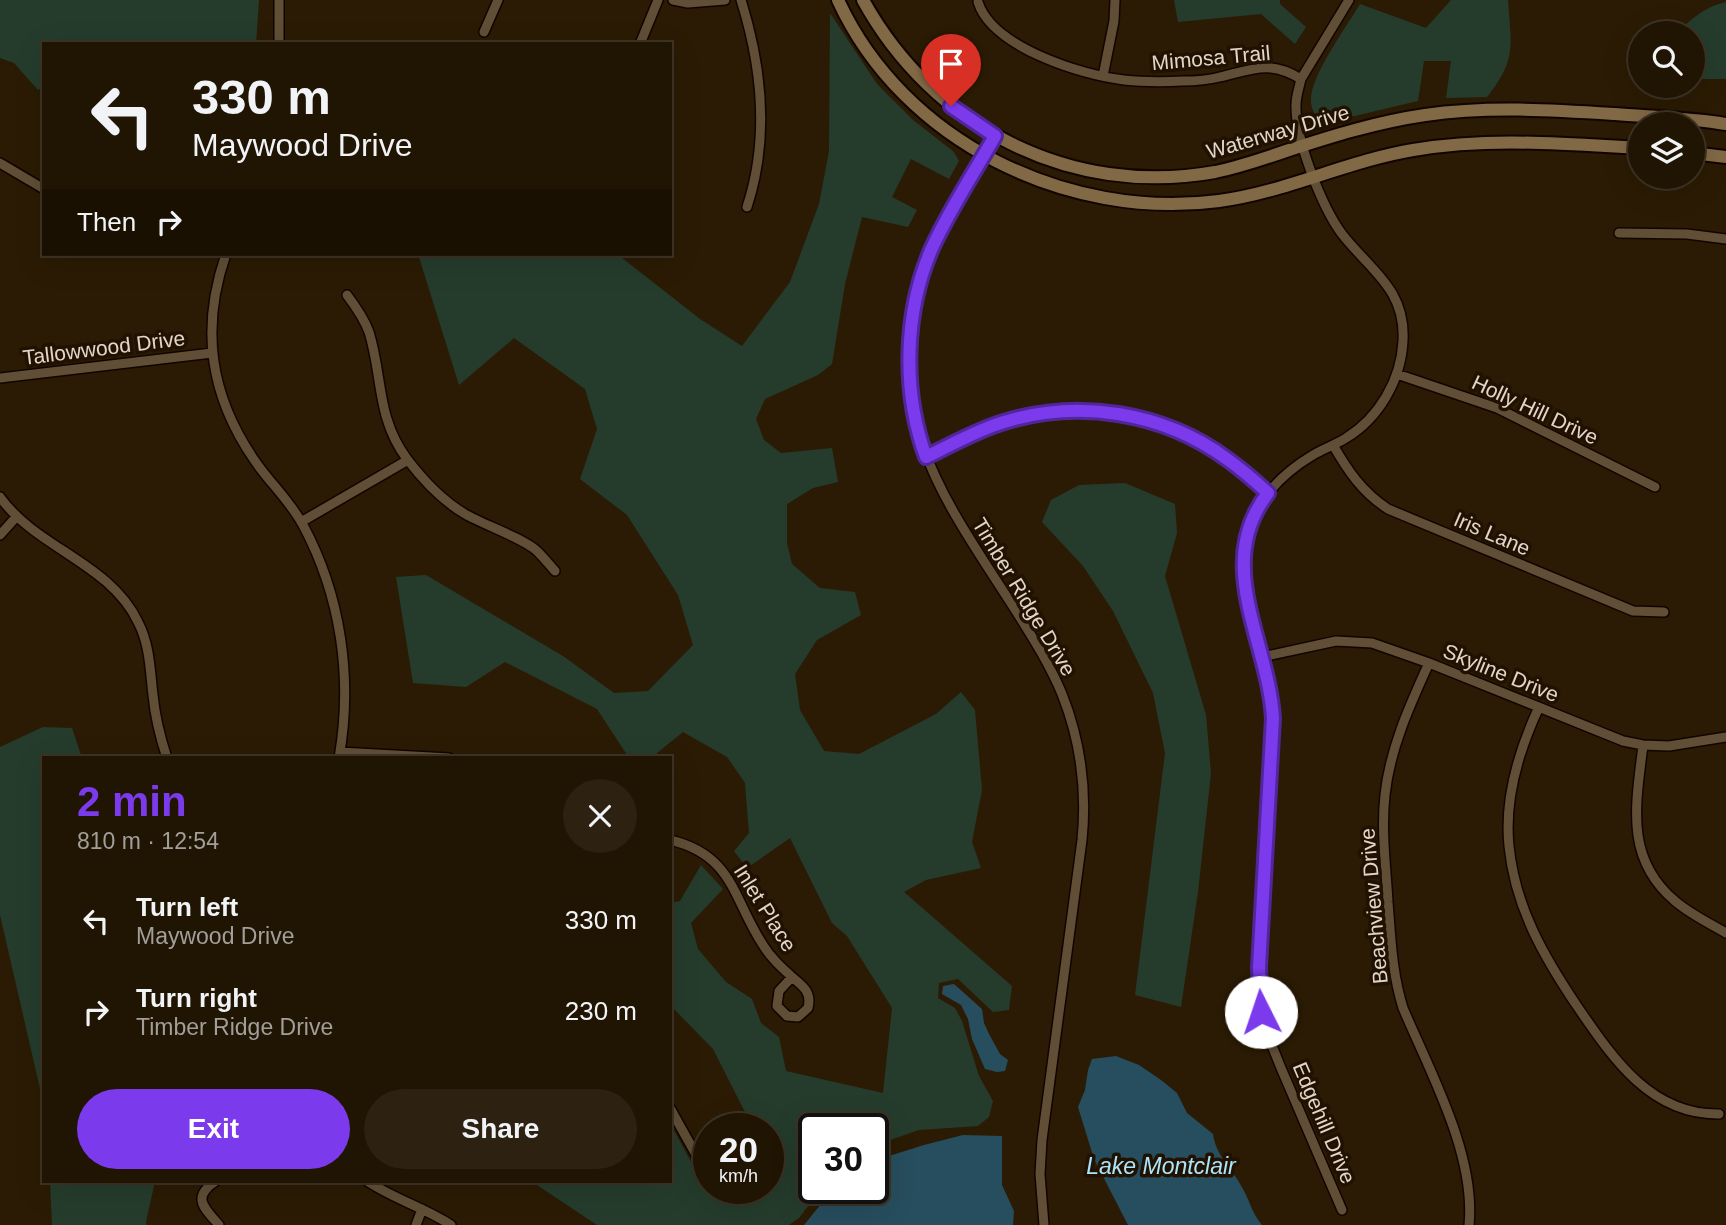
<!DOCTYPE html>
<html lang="en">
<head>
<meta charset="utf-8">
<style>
	body { margin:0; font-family:Arial,sans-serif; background:#2d2112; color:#f1f3f6; height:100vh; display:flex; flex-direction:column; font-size:26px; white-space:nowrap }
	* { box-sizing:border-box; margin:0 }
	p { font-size:23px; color:#a29e9a }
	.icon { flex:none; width:38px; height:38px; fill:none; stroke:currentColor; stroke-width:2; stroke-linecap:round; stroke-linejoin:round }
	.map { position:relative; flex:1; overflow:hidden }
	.panel { position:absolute; left:42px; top:756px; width:630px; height:427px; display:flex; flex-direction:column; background:#201403; border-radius:0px; box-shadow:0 7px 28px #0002,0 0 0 2px #3d3325 }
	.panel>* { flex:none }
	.top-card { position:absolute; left:42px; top:42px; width:630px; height:214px; border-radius:0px; box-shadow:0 7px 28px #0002,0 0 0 2px #3d3325; background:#201403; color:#f1f3f6; overflow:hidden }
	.fabs { position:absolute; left:1628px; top:21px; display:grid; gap:14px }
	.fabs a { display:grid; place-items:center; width:77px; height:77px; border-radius:50%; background:#201403; box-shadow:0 7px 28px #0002,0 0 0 2px #3d3325; font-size:35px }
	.speed { position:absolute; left:693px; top:1113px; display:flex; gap:14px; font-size:35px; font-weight:700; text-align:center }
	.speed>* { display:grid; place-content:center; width:91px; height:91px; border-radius:50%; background:#201403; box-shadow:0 7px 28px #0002,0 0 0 2px #3d3325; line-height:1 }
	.speed small { font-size:18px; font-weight:400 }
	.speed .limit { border:4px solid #111; border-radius:10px; background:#fff; color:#111 }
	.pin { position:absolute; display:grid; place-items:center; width:60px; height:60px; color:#fff; margin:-72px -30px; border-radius:50% 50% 50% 0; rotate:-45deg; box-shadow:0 0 7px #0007 }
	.pin .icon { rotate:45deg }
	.me { position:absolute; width:77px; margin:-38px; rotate:356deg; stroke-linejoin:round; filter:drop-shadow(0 0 5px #0008) }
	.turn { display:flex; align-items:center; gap:24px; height:147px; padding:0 35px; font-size:32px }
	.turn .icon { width:91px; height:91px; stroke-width:2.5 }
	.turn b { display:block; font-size:49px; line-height:60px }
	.then { display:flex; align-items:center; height:66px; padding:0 35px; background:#0003; gap:14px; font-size:26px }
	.round { display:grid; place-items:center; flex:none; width:74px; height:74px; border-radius:37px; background:#2d2112 }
	.head { display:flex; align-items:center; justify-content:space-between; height:119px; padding:0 35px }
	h1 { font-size:42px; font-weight:600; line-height:52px; color:#7c3aed }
	.action { display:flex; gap:14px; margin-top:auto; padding:14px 35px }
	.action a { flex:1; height:80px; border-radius:42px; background:#7c3aed; color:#fff; font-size:28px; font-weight:600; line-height:80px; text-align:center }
	.action a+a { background:#2d2112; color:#f1f3f6 }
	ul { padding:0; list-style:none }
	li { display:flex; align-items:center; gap:21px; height:91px; padding:0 35px }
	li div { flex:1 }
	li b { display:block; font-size:26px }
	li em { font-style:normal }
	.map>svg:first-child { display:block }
</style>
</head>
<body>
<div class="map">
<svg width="1726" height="1225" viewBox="0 0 1726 1225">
	<rect width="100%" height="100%" fill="#2b1b04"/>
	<path fill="#253c2c" d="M 0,0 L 259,0 L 256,44 L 44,44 L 44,86 L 38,90 L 14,63 L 0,58 Z
		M 1174,0 L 1280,0 L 1280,4 L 1306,27 L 1295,44 L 1261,14 L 1178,22 Z
		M 1451,0 L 1508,0 C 1511,45 1517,60 1487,97 L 1446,98 L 1451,61 L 1424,61 L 1418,101 L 1325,123 C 1317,118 1311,111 1311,101 C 1309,78 1347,26 1360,4 L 1426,28 Z
		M 1726,2 L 1726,79 L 1692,79 L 1692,33 L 1677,33 C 1691,19 1706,6 1726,2 Z
		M 830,13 L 877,84 L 913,120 L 954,152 L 959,161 L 949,179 L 911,159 L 892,197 L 917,210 L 908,227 L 862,217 L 845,284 L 832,364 L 818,375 L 765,399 L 756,419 L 764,440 L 781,453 L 832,448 L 838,482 L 813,488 L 787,504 L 787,543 L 792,564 L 820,588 L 855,592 L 861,615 L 817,640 L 795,674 L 800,710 L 824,751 L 859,754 L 936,714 L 961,692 L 975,710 L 982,790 L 972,842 L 981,868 L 926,880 L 904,892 L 1012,986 L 1009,1010 L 993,1012 L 958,979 L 939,983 L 938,998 L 955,1008 L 962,1021 L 979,1076 L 993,1101 L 989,1117 L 978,1126 L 919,1130 L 873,1146 L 873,1129 L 814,1129 L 814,1188 L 822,1188 L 799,1218 L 789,1225 L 597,1225 L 531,1181 L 670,1181 L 670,1123 L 695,1169 L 709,1183 L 709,1188 L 733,1191 L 740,1188 L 768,1188 L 768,1129 L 747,1129 L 747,1116 L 713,1049 L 670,1005 L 670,903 L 680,901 L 701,865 L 723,889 L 691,923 L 698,949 L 726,982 L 752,999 L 761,1023 L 779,1037 L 786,1071 L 883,1093 L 892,1008 L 847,936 L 832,923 L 790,838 L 747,868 L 734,851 L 749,833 L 745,783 L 727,757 L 683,732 L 657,753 L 657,758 L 629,758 L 597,709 L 505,662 L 466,687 L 413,683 L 396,577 L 426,575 L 563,656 L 614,693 L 648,691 L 693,645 L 678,595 L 627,515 L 580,479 L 597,429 L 585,389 L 514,338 L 459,385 L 418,254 L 617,254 L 700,319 L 742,346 L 790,282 L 819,204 L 829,151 Z
		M 1125,483 L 1175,504 L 1177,533 L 1165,576 L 1206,715 L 1211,773 L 1198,892 L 1181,1007 L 1135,995 L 1165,753 L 1153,693 L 1113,611 L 1083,566 L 1042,522 L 1051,500 L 1079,485 Z
		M 43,727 L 72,728 L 82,758 L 44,758 L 44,1106 L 0,915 L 0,747 Z
		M 50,1181 L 155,1181 L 146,1222 L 147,1225 L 52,1225 Z"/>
	<path fill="#274e5e" d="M 954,984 L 982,1009 L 984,1023 L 989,1034 L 1000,1054 L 1008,1060 L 1005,1071 L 997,1072 L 985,1069 L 972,1039 L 968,1019 L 961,1005 L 942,994 L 943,986 Z
		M 1116,1056 L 1139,1065 L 1161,1080 L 1177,1093 L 1187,1113 L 1213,1134 C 1216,1157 1234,1170 1244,1191 C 1250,1202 1253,1215 1262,1225 L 1128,1225 L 1094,1159 L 1078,1107 L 1085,1090 L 1088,1070 L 1092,1059 Z
		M 963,1135 L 1002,1136 L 1002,1185 L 1014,1211 L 1013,1225 L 804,1225 L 834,1188 L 873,1188 L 873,1161 L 924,1145 Z"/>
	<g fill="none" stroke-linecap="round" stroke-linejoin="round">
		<defs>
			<path id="street" d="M 279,0 L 279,44
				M 673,0 L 688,3 L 725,0
				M 741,0 C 762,67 769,140 747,207
				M 978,2 C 992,47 1081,75 1124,80 C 1143,82 1163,82 1183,81 C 1195,81 1208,80 1220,77 C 1253,69 1270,60 1301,79
				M 484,32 L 498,0
				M 640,44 L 658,0
				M 1103,76 L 1114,21 L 1115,0
				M 995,136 C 968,185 933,232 919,287 C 883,424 947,503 1016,611 C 1033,638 1050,665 1062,694 C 1081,742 1087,790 1082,840 L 1042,1140 L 1040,1174 L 1044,1225
				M 0,163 L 44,189
				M 1619,233 L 1687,234 L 1726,239
				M 226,254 C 200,329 210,396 255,461 C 270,483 290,501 303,525 C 341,596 353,678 339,758
				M 347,295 C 356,307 364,318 369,332 C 383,377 376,417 407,459 C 423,480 443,501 465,514 C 484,525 523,538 537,551 C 543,557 549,564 555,571
				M 1397,374 L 1497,408 L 1655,487
				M 0,378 L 212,353
				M 1333,445 C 1348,471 1362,492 1388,509 L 1633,611 L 1664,612
				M 926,457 C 951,445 977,430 1004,422 C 1079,399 1163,412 1227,459 C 1242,469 1255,481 1268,493
				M 0,497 C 36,548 110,563 138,622 C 150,645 150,670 153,695 C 155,716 160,737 167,758
				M 301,522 L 408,460
				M 0,535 L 17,516
				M 1262,657 L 1336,641 L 1372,643 L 1429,663 L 1623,741 L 1643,745 L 1669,746 L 1726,737
				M 1429,663 C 1410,705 1390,748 1385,795 C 1381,830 1386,867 1388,902 C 1391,939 1392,973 1403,1008 C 1430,1072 1476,1155 1469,1225
				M 1539,707 C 1519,750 1504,798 1509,846 C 1515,907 1544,957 1577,1006 C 1612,1057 1650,1115 1719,1114
				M 1643,745 C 1636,804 1624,858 1675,901 C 1690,914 1709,923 1726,933
				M 340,752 L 449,758
				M 670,840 C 734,855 733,900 763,945 C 771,958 781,967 792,977
				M 792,977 C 803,986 812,992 808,1008 L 798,1017 L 787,1016 L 777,1006 L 779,991 Z
				M 670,1108 L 699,1160
				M 709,1155 L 699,1160 L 709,1172
				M 216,1181 C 191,1197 204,1208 219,1225
				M 367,1181 C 394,1199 425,1208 451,1225
				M 1342,1210 L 1281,1068 L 1266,1031 L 1261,1012 L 1259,967 L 1273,717 C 1270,661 1233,594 1245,540 C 1253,503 1281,474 1313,455 C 1323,449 1335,445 1346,438 C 1379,418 1401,380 1403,341 C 1406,289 1370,270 1342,234 C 1322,207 1295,139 1296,105 C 1296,96 1299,88 1301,79 L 1349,0
				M 416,1225 L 422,1209"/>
			<path id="secondary" d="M 838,0 C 903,142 1068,221 1219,201 C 1286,192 1347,161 1413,150 C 1489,137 1564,144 1640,148
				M 863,0 C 933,127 1070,198 1215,172 C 1239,167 1263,159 1286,151 C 1332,136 1377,122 1425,115 C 1488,106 1551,110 1615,114 C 1652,117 1689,118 1726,124
				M 1692,153 L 1726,157"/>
		</defs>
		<use href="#street" stroke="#120500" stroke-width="12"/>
		<use href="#secondary" stroke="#120500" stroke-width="16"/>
		<use href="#street" stroke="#604e36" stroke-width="9"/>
		<use href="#secondary" stroke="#826946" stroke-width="12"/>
	</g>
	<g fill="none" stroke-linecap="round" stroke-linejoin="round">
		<defs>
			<path id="route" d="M 951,106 L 995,136 C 974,173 950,209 932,248 C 904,312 902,391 926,457 C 951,445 977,430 1004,422 C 1079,399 1163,412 1227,459 C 1241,469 1255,481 1268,493 C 1213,564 1268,640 1273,718 L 1259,967 L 1261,1012"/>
		</defs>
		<use href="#route" stroke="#51269a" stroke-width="18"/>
		<use href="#route" stroke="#7c3aed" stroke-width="12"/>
	</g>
	<g text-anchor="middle" stroke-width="7" stroke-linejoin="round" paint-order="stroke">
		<g font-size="21" fill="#e1d6c9" stroke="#211100">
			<text transform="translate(1211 58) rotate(-5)" y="7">Mimosa Trail</text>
			<text transform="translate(1278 132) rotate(-16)" y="7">Waterway Drive</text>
			<text transform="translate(104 348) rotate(-7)" y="7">Tallowwood Drive</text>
			<text transform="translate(1535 410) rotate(25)" y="7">Holly Hill Drive</text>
			<text transform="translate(1492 534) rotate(23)" y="7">Iris Lane</text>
			<text transform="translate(1024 597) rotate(59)" y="7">Timber Ridge Drive</text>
			<text transform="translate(1501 673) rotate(22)" y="7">Skyline Drive</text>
			<text transform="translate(1374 906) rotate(-95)" y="7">Beachview Drive</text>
			<text transform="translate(765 908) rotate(58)" y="7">Inlet Place</text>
			<text transform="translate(1324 1123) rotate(67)" y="7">Edgehill Drive</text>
		</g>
		<g font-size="23" font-style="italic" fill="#ace4fc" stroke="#211100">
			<text x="1161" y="1174">Lake Montclair</text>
		</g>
	</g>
</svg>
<div class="fabs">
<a><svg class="icon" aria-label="search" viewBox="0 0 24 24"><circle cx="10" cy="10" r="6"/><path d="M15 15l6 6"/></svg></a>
<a><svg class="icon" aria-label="layers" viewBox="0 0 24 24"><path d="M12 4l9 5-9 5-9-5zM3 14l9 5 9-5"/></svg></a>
</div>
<div class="speed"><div>20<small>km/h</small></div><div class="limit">30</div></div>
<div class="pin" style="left:951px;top:106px;background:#d93025"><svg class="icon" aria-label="arrive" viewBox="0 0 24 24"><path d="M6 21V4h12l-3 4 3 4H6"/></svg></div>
<svg class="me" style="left:1261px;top:1012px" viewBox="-20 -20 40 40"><circle r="19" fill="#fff"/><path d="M0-13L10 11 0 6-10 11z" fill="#7c3aed"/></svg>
<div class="top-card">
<div class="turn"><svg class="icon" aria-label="left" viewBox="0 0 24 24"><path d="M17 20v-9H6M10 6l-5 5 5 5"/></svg><div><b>330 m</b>Maywood Drive</div></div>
<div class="then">Then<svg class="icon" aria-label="right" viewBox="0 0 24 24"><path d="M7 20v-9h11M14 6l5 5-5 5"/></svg></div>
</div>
<section class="panel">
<div class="head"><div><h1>2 min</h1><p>810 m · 12:54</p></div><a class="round"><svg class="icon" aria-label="close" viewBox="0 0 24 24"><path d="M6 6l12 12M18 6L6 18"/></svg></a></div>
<ul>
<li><svg class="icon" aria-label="left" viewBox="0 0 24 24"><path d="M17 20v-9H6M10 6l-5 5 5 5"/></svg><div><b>Turn left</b><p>Maywood Drive</p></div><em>330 m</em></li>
<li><svg class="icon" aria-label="right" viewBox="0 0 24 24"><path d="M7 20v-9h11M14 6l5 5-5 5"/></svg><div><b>Turn right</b><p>Timber Ridge Drive</p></div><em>230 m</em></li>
</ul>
<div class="action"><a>Exit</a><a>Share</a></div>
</section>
</div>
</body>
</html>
